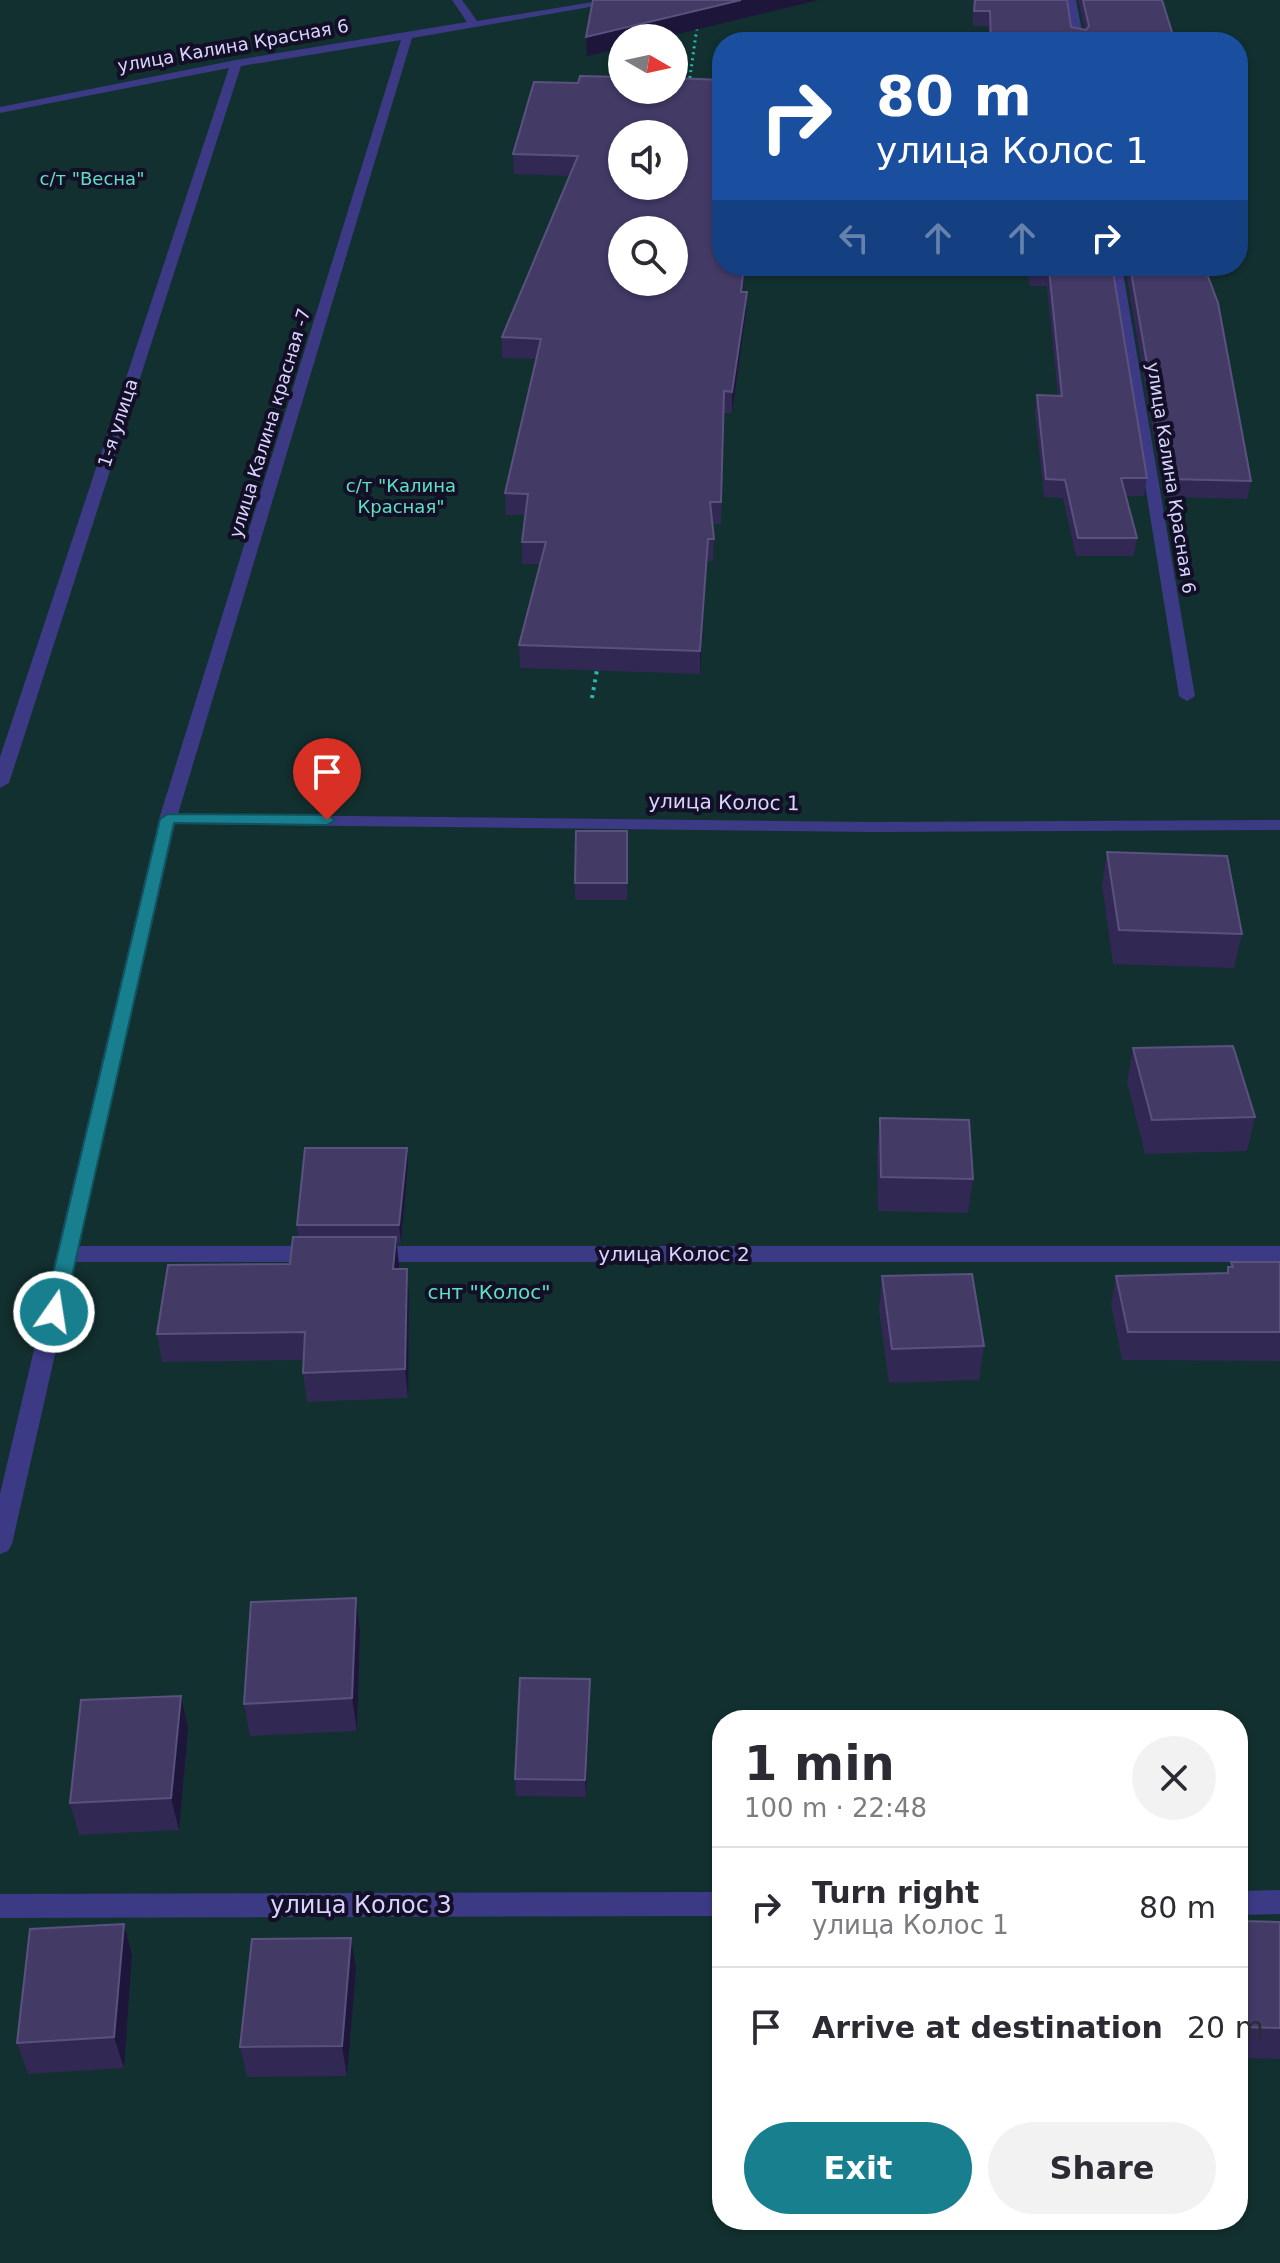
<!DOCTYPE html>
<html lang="en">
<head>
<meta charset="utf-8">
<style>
	body { margin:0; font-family:"DejaVu Sans",sans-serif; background:#f2f2f3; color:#2b2b33; height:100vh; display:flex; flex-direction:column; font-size:30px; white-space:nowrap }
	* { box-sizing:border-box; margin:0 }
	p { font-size:26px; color:#7c7c81 }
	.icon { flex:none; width:44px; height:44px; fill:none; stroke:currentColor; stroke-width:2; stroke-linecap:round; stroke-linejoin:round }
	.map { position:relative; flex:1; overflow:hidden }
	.drawer { position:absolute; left:712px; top:1710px; width:536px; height:520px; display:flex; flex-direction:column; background:#fff; border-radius:32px; box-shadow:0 2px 6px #0004 }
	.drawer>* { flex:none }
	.top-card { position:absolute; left:712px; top:32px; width:536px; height:244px; border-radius:32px; box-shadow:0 2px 6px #0004; background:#1a4fa0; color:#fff; overflow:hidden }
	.needle { width:52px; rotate:99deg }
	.buttons { position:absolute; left:608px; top:24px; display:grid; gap:16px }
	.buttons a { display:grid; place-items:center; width:80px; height:80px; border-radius:50%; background:#fff; box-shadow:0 2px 6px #0004; font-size:40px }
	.pin { position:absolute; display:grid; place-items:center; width:68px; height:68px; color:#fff; margin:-82px -34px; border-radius:50% 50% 50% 0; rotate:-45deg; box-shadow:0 0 8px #0007 }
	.pin .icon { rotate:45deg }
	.me { position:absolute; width:88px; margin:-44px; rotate:13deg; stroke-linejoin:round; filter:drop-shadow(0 0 6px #0008) }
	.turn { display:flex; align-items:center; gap:28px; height:168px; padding:0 32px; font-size:36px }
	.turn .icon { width:104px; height:104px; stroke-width:2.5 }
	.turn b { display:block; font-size:56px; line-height:68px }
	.lanes { display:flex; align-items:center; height:76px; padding:0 32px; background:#0003; justify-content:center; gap:40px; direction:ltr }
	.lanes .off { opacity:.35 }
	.round { display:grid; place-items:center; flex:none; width:84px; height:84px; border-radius:42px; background:#f2f2f3 }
	.headline { display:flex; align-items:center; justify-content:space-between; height:136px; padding:0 32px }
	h1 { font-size:48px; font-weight:700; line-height:60px }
	.action { display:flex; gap:16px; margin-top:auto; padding:16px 32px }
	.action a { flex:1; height:92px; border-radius:48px; background:#187f8f; color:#fff; font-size:32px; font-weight:700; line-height:92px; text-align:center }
	.action a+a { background:#f2f2f3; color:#2b2b33 }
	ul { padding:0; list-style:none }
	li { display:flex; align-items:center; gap:24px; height:120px; padding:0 32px; border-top:2px solid #e1e1e2 }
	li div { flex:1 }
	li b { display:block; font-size:30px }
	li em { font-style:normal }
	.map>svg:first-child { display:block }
</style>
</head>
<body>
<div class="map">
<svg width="1280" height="2263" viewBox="0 0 1280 2263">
	<rect width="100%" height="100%" fill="#130f26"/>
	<path fill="#12302f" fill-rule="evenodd" d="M 0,0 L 1280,0 L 1280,2263 L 0,2263 ZM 622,38 L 674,38 L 674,90 L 622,90 ZM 722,42 L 1238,42 L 1238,266 L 722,266 ZM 622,134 L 674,134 L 674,186 L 622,186 ZM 622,230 L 674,230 L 674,282 L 622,282 ZM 722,1720 L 1238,1720 L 1238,2220 L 722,2220 Z"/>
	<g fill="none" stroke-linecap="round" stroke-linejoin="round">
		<path stroke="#2fb8b0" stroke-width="3" stroke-dasharray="2 4" stroke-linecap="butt" d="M 689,84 L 697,27"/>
		<path stroke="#2fb8b0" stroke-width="4" stroke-dasharray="3 5" stroke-linecap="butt" d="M 592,698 L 598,664"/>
		<path fill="#3d3a85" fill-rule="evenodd" d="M 452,0 L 462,0 L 477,21 L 605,0 L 630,0 L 412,38 L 178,814 L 872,822 L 1280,820 L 1280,830 L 872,832 L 175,824 L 79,1246 L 316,1246 L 323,1249 L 327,1254 L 323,1259 L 316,1262 L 76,1262 L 12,1544 L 8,1551 L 0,1554 L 0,1494 L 159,819 L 401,40 L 241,66 L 9,783 L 0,788 L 0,757 L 229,68 L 0,113 L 0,107 L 236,60 L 467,22 Z
			M 1066,0 L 1076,0 L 1084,42 L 1072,42 Z
			M 1110,266 L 1122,266 L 1195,696 L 1187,701 L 1179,696 Z
			M 372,1246 L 1280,1246 L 1280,1262 L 372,1262 L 365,1259 L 361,1254 L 365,1249 Z
			M 1280,1890 L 1280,1914 L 1238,1915 L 1238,1891 Z
			M 722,1892 L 722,1916 L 0,1918 L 0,1894 Z"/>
	</g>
	<path fill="#312854" d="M 973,0 L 1067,0 L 1071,27 L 1085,30 L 1078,0 L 1162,0 L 1175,42 L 989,42 L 988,26 L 973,26 Z
		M 534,82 L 722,266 L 745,266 L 743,292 L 747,292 L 746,312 L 732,413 L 724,413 L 721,524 L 712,524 L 714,539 L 713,561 L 707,561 L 700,674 L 520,668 L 519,645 L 540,564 L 522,564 L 522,542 L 525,515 L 506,515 L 505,493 L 536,359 L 502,358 L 502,337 L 570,176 L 514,174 L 513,154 Z
		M 1025,266 L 1112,266 L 1147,478 L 1144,496 L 1126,496 L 1137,538 L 1134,556 L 1076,556 L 1063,498 L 1044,497 L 1035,412 L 1037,395 L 1058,395 L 1047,286 L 1030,286 Z
		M 1125,266 L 1204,266 L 1251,481 L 1247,499 L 1164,497 Z
		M 627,831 L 627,900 L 575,900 L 575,883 Z
		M 1107,852 L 1242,934 L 1234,968 L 1113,964 L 1102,885 Z
		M 1133,1048 L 1255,1117 L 1247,1151 L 1145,1154 L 1127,1082 Z
		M 880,1118 L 973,1179 L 968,1213 L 878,1211 L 877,1152 Z
		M 408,1165 L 401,1243 L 397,1243 L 398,1269 L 409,1297 L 408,1398 L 307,1402 L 303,1373 L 303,1360 L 162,1362 L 157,1334 L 290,1264 L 298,1237 L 297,1225 Z
		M 1231,1262 L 1280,1262 L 1280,1361 L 1122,1360 L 1111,1304 L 1116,1276 L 1226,1273 L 1228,1267 L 1230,1267 Z
		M 882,1276 L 984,1346 L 979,1380 L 889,1383 L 879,1310 Z
		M 360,1631 L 357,1731 L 250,1736 L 244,1704 Z
		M 590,1696 L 586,1797 L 516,1796 L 515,1779 Z
		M 188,1729 L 179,1830 L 79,1835 L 70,1803 Z
		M 1238,1921 L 1280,1922 L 1280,2059 L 1238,2058 Z
		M 132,1955 L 124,2068 L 28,2074 L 17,2043 Z
		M 356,1969 L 347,2076 L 247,2077 L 240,2047 Z"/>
	<path fill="#1d163a" d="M 741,0 L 819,0 L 662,38 L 622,38 L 622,48 L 587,56 L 586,37 Z
		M 744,266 L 745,266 L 741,312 L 741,292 Z
		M 747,292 L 746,312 L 732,413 L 732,392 Z
		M 708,539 L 707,561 L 700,674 L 700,651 Z
		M 407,1148 L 408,1165 L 401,1243 L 399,1225 Z
		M 396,1237 L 399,1265 L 396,1298 L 393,1269 Z
		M 407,1269 L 409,1297 L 408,1398 L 405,1369 Z
		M 356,1598 L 360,1631 L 357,1731 L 352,1698 Z
		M 590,1679 L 590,1696 L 586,1797 L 585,1780 Z
		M 181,1696 L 188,1729 L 179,1830 L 171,1798 Z
		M 124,1924 L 132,1955 L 124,2068 L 114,2037 Z
		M 351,1938 L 356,1969 L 347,2076 L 342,2046 Z"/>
	<path fill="#433a66" stroke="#5a527e" stroke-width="2" fill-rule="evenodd" d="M 593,0 L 741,0 L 586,37 Z
		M 975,0 L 1067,0 L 1071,27 L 1086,30 L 1089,26 L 1083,0 L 1162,0 L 1175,42 L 991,42 L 990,11 L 974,11 Z
		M 580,76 L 622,77 L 622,90 L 674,90 L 674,78 L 722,80 L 722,266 L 744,266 L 741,292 L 747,292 L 732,392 L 724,391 L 721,502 L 710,502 L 714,539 L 708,539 L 700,651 L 519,645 L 546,542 L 522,542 L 528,494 L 505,493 L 541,339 L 502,337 L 578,156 L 513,154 L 534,82 L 578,83 ZM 622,134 L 674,134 L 674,186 L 622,186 ZM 622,230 L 674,230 L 674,282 L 622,282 Z
		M 1031,266 L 1112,266 L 1147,478 L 1121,478 L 1137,538 L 1078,538 L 1065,480 L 1046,479 L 1037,395 L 1062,396 L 1049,269 L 1032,269 Z
		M 1130,266 L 1204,266 L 1218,303 L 1251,481 L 1167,479 Z
		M 576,831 L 627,831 L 627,883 L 575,883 Z
		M 1107,852 L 1227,856 L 1242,934 L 1119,930 Z
		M 1233,1046 L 1255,1117 L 1152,1120 L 1133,1048 Z
		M 880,1118 L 969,1120 L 973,1179 L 881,1177 Z
		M 305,1148 L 407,1148 L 399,1225 L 297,1225 Z
		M 293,1237 L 396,1237 L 393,1269 L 407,1269 L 405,1369 L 303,1373 L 305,1332 L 157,1334 L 168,1265 L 290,1264 Z
		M 1231,1262 L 1280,1262 L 1280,1332 L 1128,1332 L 1116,1276 L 1228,1273 L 1228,1267 L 1233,1267 Z
		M 972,1274 L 984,1346 L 892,1349 L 882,1276 Z
		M 356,1598 L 352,1698 L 244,1704 L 251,1602 Z
		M 520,1678 L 590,1679 L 585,1780 L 515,1779 Z
		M 181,1696 L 171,1798 L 70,1803 L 81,1700 Z
		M 1238,1921 L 1280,1922 L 1280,2028 L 1238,2027 Z
		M 124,1924 L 114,2037 L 17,2043 L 30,1929 Z
		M 351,1938 L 342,2046 L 240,2047 L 252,1939 Z"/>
	<path fill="#187f8f" stroke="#10535d" stroke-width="2" d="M 168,814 L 327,815 L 335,820 L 327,825 L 174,823 L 64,1312 L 61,1317 L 47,1317 L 44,1312 L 160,819 Z"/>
	<g text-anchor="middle" stroke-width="8" stroke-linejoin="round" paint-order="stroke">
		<g font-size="18" fill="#d9d4ff" stroke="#130f26">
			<text transform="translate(233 46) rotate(-10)" y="6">улица Калина Красная 6</text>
			<text transform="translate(118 423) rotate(-72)" y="6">1-я улица</text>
			<text transform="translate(270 423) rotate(-73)" y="6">улица Калина красная -7</text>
			<text transform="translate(1171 478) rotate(81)" y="6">улица Калина Красная 6</text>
		</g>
		<g font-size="18" fill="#5fe0c0" stroke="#130f26">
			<text x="92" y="185">с/т "Весна"</text>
			<text x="401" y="492">с/т "Калина<tspan x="401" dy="21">Красная"</tspan></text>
		</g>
		<g font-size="20" fill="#d9d4ff" stroke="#130f26">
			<text transform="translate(724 802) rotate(1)" y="7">улица Колос 1</text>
			<text x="674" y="1261">улица Колос 2</text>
		</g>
		<g font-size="20" fill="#5fe0c0" stroke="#130f26">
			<text x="489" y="1299">снт "Колос"</text>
		</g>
		<g font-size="24" fill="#d9d4ff" stroke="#130f26">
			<text x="361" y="1913">улица Колос 3</text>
		</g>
	</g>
</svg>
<div class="buttons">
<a><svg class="needle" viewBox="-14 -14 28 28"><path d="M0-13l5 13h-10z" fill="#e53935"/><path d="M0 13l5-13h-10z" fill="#7c7c81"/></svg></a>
<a><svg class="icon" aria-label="sound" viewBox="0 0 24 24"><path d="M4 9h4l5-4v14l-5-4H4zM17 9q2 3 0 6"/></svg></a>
<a><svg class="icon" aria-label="search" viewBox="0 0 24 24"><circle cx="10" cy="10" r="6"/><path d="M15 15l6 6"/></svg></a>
</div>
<div class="pin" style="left:327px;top:820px;background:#d93025"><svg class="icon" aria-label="arrive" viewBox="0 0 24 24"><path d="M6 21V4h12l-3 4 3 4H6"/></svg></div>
<svg class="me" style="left:54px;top:1312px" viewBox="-20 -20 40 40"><circle r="17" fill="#187f8f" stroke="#fff" stroke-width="3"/><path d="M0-11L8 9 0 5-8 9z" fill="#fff"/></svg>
<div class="top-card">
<div class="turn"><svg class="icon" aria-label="right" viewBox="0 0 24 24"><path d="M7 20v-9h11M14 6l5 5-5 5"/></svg><div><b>80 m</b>улица Колос 1</div></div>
<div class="lanes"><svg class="icon off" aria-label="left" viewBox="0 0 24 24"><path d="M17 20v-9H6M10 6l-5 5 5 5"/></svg><svg class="icon off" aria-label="ahead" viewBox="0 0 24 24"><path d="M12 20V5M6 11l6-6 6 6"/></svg><svg class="icon off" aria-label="ahead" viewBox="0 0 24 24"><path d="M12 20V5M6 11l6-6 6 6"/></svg><svg class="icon" aria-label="right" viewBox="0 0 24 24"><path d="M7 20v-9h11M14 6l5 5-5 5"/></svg></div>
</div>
<section class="drawer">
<div class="headline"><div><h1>1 min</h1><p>100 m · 22:48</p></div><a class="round"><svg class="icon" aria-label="close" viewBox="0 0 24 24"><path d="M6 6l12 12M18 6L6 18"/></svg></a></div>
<ul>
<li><svg class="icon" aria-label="right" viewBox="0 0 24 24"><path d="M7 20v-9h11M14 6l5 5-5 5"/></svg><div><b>Turn right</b><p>улица Колос 1</p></div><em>80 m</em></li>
<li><svg class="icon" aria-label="arrive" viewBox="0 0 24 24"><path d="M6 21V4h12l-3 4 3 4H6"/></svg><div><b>Arrive at destination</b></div><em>20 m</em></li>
</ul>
<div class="action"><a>Exit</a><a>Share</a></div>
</section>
</div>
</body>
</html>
